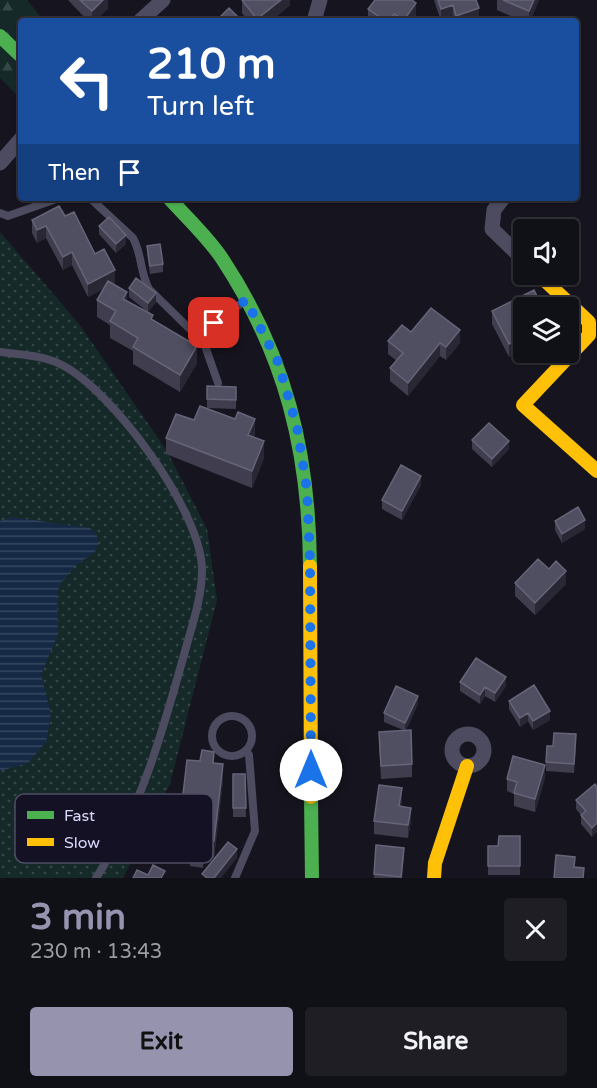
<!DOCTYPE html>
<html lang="en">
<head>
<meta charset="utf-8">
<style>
	body { margin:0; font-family:"Varela Round",sans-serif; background:#1e1e24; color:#f1f3f6; height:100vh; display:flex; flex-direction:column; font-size:22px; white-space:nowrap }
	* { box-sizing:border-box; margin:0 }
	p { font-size:20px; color:#9c9da1 }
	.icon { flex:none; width:33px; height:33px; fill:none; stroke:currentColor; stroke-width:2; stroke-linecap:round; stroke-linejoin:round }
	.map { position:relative; height:878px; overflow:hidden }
	.sheet { display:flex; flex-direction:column; background:#101017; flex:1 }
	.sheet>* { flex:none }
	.top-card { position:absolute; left:18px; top:18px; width:561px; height:183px; border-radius:6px; box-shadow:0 2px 4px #0004,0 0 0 2px #303036; background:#1a4fa0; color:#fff; overflow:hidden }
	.tools { position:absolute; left:513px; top:219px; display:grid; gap:12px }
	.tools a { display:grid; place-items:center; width:66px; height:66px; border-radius:6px; background:#101017; box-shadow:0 2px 4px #0004,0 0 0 2px #303036; font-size:30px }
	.pin { position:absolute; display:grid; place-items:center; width:51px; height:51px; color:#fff; margin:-26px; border-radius:12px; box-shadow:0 3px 9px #0006 }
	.me { position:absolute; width:66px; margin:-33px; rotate:0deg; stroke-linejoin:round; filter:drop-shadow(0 0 4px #0008) }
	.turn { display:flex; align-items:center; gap:21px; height:126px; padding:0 30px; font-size:27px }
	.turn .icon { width:78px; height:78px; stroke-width:2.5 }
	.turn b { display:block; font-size:42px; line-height:51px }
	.then { display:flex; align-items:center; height:57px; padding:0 30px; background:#0003; gap:12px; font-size:22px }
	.round { display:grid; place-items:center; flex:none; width:63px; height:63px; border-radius:6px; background:#1e1e24 }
	.head { display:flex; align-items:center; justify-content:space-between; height:102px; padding:0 30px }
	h1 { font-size:36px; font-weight:700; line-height:45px; color:#9593ae }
	.action { display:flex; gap:12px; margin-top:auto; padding:12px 30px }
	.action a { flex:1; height:69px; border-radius:6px; background:#9593ae; color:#111; font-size:24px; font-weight:700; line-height:69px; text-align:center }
	.action a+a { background:#1e1e24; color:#f1f3f6 }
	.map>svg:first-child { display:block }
</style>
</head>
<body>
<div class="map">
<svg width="597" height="878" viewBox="0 0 597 878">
	<defs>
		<pattern id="grass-dots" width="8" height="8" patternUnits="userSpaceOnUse" patternTransform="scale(1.5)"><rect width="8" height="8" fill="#152929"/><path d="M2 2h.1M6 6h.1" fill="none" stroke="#364749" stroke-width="1.8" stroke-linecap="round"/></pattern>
		<pattern id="forest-firs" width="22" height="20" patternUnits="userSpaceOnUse" patternTransform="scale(1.5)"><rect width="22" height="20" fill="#152929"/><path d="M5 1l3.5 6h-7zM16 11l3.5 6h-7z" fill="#364749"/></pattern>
		<pattern id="water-rules" width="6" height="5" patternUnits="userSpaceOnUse" patternTransform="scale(1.5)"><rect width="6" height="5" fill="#152944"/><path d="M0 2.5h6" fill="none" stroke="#364760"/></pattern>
	</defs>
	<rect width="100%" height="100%" fill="#16151f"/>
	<path fill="url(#grass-dots)" d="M 0,232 L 79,324 L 167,451 L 207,529 L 217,600 L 170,784 L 123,878 L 0,878 Z"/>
	<path fill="url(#forest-firs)" d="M 0,0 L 27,0 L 44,21 L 21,21 L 21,99 L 0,78 Z"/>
	<path fill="url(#water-rules)" d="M 11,517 L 90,528 L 97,535 L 98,545 L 95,552 L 76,565 L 62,581 L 57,592 L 58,634 L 41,675 L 51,714 L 46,742 L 28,763 L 0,771 L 0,521 Z"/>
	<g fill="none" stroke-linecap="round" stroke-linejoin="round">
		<path stroke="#4c4b5f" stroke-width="8" d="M 90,198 L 133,238 C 142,254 140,273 149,289 L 204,343 L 218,383
			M 0,213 L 8,216 L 59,198
			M 197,334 L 245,301
			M 0,352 C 21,355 43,355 62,365 C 113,391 202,512 202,570 C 202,599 191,628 184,655 C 162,733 141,810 96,878
			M212 736a20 20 0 1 1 40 0a20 20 0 1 1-40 0Z
			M 235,878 L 255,831 L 249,755 L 246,750"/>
		<path stroke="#4c4b5f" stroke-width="15" d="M 140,21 L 163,0
			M 314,21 L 320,0
			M 0,163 L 21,139
			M 503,198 L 494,210 L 492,229 L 524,260
			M452 750a16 16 0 1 1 32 0a16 16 0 1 1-32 0Z"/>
		<path stroke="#4caf50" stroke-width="14" d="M 0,36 L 21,56
			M 169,198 C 187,218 209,238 223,260 C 286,356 309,452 310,566
			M 311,797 L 312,878"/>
		<path stroke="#ffc107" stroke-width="14" d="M 538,274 L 589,322 L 589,335 L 523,405 L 597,471
			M 310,566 L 311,797
			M 434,878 L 435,863 L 467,766"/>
	</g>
	<path fill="#403e4e" d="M 68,0 L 108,0 L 108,8 L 95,21 L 88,21 Z
		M 242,0 L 290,0 L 290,5 L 271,21 L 248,21 L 242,13 Z
		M 434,0 L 476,0 L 479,21 L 454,21 L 453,18 L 445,21 L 441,21 Z
		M 497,0 L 539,0 L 530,21 L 522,21 L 497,10 Z
		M 368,9 L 416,15 L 412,21 L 368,21 Z
		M 65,216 L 95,254 L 115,283 L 113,284 L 127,301 L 153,320 L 197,363 L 180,392 L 133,364 L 133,351 L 110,338 L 110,325 L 97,317 L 97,300 L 103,289 L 88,297 L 72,265 L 63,270 L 46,238 L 37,243 L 32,233 L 32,220 Z
		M 99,226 L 126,244 L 116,253 L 99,234 Z
		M 147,246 L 163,264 L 163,272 L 150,274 L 147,254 Z
		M 129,288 L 156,302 L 148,312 L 129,297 Z
		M 524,308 L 524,350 L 509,357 L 492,324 L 492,311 Z
		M 388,341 L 460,343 L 446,360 L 440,356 L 408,396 L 390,381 L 390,368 L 397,361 L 388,354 Z
		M 207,386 L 236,387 L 236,409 L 207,408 Z
		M 255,435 L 254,437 L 264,458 L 252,488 L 166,454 L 166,438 Z
		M 472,440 L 509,449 L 492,467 L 472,449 Z
		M 421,485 L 402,520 L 382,509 L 382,500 Z
		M 555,521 L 585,529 L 562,543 L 555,530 Z
		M 549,569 L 566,584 L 535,615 L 515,596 L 515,583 Z
		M 460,682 L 506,686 L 495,702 L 485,696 L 480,704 L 460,691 Z
		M 509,701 L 550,720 L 533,730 L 528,721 L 520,727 L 509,709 Z
		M 418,704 L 406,730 L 412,764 L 412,777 L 381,779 L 379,745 L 403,730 L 384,722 L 384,713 Z
		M 576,743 L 574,773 L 546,771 L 546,762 Z
		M 214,763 L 223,781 L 214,858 L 204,857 L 203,868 L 190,866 L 190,855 L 178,854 L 178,837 Z
		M 233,774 L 245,774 L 246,817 L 233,817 Z
		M 545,778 L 535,812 L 514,806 L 514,794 L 507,791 L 507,779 Z
		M 595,784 L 592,837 L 581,824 L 581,815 L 576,809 L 576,800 Z
		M 402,801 L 401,807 L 411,821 L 408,838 L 374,834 L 374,821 Z
		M 520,836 L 520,875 L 488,875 L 488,846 L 498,846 Z
		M 404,856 L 402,878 L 374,878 L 374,874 Z"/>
	<path fill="#282733" d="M 103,0 L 108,0 L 108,8 L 95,21 L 92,21 L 92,11 Z
		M 281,0 L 290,0 L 290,5 L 271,21 L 257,21 L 257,19 Z
		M 534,0 L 539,0 L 530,21 L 529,21 L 529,11 Z
		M 416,3 L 416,15 L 412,21 L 404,21 Z
		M 453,5 L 453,18 L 445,21 L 441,21 L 441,9 Z
		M 479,8 L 479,21 L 456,21 L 456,16 Z
		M 394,14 L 394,21 L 389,21 Z
		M 46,226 L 46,238 L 37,243 L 37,230 Z
		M 126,235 L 126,244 L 116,253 L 116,244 Z
		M 72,252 L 72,265 L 63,270 L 63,257 Z
		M 115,270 L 115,283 L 88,297 L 88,284 Z
		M 127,292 L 127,309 L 123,299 Z
		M 156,293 L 156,302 L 148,312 L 148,303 Z
		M 460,330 L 460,343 L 446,360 L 446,347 Z
		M 524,337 L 524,350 L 509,357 L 509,344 Z
		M 440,343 L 440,356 L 408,396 L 408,383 Z
		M 197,346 L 197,363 L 180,392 L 180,375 Z
		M 255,419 L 255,435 L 248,451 L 248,435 Z
		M 264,441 L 264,458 L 252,488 L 252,471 Z
		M 509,441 L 509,449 L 492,467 L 492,459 Z
		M 421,476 L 421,485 L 402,520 L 402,511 Z
		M 585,520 L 585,529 L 562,543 L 562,534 Z
		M 566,571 L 566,584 L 535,615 L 535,603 Z
		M 506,677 L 506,686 L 495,702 L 495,693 Z
		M 485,687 L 485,696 L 480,704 L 480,695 Z
		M 418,696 L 418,704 L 405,732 L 405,723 Z
		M 550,711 L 550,720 L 533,730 L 533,721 Z
		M 528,713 L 528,721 L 520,727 L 520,718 Z
		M 223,764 L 223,781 L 214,858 L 214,841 Z
		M 545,765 L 545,778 L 535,812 L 535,799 Z
		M 402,788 L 402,801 L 399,819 L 399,806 Z
		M 411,808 L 411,821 L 408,838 L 408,825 Z
		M 597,823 L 597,832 L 592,837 L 592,828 Z
		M 204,840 L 204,857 L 203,868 L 203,851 Z
		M 237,849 L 237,858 L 221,878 L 214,878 Z"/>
	<path fill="#504f61" stroke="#666479" stroke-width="1.5" d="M 80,0 L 103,0 L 92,11 Z
		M 242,0 L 281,0 L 257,19 Z
		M 375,0 L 412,0 L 416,3 L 404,20 L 394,14 L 389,21 L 386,21 L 368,9 Z
		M 438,0 L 476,0 L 479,8 L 456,16 L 453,5 L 441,9 Z
		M 503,0 L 534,0 L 529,11 Z
		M 229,8 L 242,21 L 216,21 Z
		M 59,206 L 65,216 L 74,212 L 95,254 L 104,249 L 115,270 L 88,284 L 72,252 L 63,257 L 46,226 L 37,230 L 32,220 Z
		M 109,217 L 126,235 L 116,244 L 99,226 Z
		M 160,244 L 163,264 L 150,266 L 147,246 Z
		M 136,278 L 156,293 L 148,303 L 129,288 Z
		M 108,281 L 127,292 L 123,299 L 153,315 L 151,319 L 197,346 L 180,375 L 133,347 L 138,338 L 110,321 L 116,311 L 97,300 Z
		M 534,290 L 543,308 L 524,308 L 524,337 L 509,344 L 492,311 Z
		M 431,308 L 460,330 L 446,347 L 440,343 L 408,383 L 390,368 L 403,353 L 388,341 L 402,325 L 411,332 Z
		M 207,386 L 236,387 L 236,400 L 207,399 Z
		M 200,406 L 235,419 L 238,412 L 255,419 L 248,435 L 264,441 L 252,471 L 166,438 L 176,414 L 194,420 Z
		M 489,423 L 509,441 L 492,459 L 472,440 Z
		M 401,465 L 421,476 L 402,511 L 382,500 Z
		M 578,507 L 585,520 L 562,534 L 555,521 Z
		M 538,559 L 549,569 L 556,561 L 566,571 L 535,603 L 515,583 Z
		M 476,658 L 506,677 L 495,693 L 485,687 L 480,695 L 460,682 Z
		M 534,685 L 550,711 L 533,721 L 528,713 L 520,718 L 509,701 Z
		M 396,686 L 418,696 L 405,723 L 384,713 Z
		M 411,730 L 412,764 L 381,766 L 379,732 Z
		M 554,733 L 576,734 L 574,764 L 546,762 L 547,746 L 553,746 Z
		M 202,750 L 214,752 L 213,763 L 223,764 L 214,841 L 204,840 L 203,851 L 190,850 L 191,839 L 178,837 L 187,760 L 200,761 Z
		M 513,756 L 545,765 L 535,799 L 514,793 L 517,782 L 507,779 Z
		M 233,774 L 245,774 L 246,808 L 233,808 Z
		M 595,784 L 597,787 L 597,823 L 592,828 L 581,815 L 586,811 L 576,800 Z
		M 379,785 L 402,788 L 399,806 L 411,808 L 408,825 L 374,821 Z
		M 499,836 L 520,836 L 520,866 L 488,866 L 488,846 L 498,846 Z
		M 228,842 L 237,849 L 214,878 L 207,878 L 202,874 Z
		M 376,845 L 404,848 L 401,877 L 374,874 Z
		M 556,855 L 575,857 L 574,867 L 584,868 L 583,878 L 554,878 Z
		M 153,865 L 165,871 L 161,878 L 133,878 L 137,870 L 148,875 Z"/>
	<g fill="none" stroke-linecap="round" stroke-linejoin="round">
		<path stroke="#1a73e8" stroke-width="10" stroke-dasharray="0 18" d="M 214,323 L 246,300 L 278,362 L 297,427 L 307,490 L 310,560 L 311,770"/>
	</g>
	<rect x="15" y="794" width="198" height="69" rx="9" fill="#131123" stroke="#4e4c64" stroke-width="1.5"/>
	<rect x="27" y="811" width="27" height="8" fill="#4caf50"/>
	<rect x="27" y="838" width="27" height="8" fill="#ffc107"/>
	<g font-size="16" fill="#d9d7fb">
		<text x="64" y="821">Fast</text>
		<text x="64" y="848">Slow</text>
	</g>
</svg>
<div class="tools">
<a><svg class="icon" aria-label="sound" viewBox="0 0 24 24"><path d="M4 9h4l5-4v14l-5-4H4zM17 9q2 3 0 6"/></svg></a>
<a><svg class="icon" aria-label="layers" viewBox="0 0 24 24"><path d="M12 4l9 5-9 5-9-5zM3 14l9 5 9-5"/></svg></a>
</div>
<div class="pin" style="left:214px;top:323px;background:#d93025"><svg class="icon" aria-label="arrive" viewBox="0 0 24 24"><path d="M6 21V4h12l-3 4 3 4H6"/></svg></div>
<svg class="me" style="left:311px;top:770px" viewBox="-20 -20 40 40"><circle r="19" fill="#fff"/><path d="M0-13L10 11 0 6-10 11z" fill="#1a73e8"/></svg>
<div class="top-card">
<div class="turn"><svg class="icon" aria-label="left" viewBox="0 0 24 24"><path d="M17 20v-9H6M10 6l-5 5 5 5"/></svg><div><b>210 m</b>Turn left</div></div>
<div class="then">Then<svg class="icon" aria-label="arrive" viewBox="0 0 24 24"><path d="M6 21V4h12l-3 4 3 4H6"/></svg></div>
</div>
</div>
<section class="sheet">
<div class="head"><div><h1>3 min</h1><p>230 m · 13:43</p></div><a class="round"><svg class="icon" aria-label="close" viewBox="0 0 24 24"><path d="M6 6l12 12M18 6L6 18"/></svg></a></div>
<div class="action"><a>Exit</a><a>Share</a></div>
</section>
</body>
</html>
